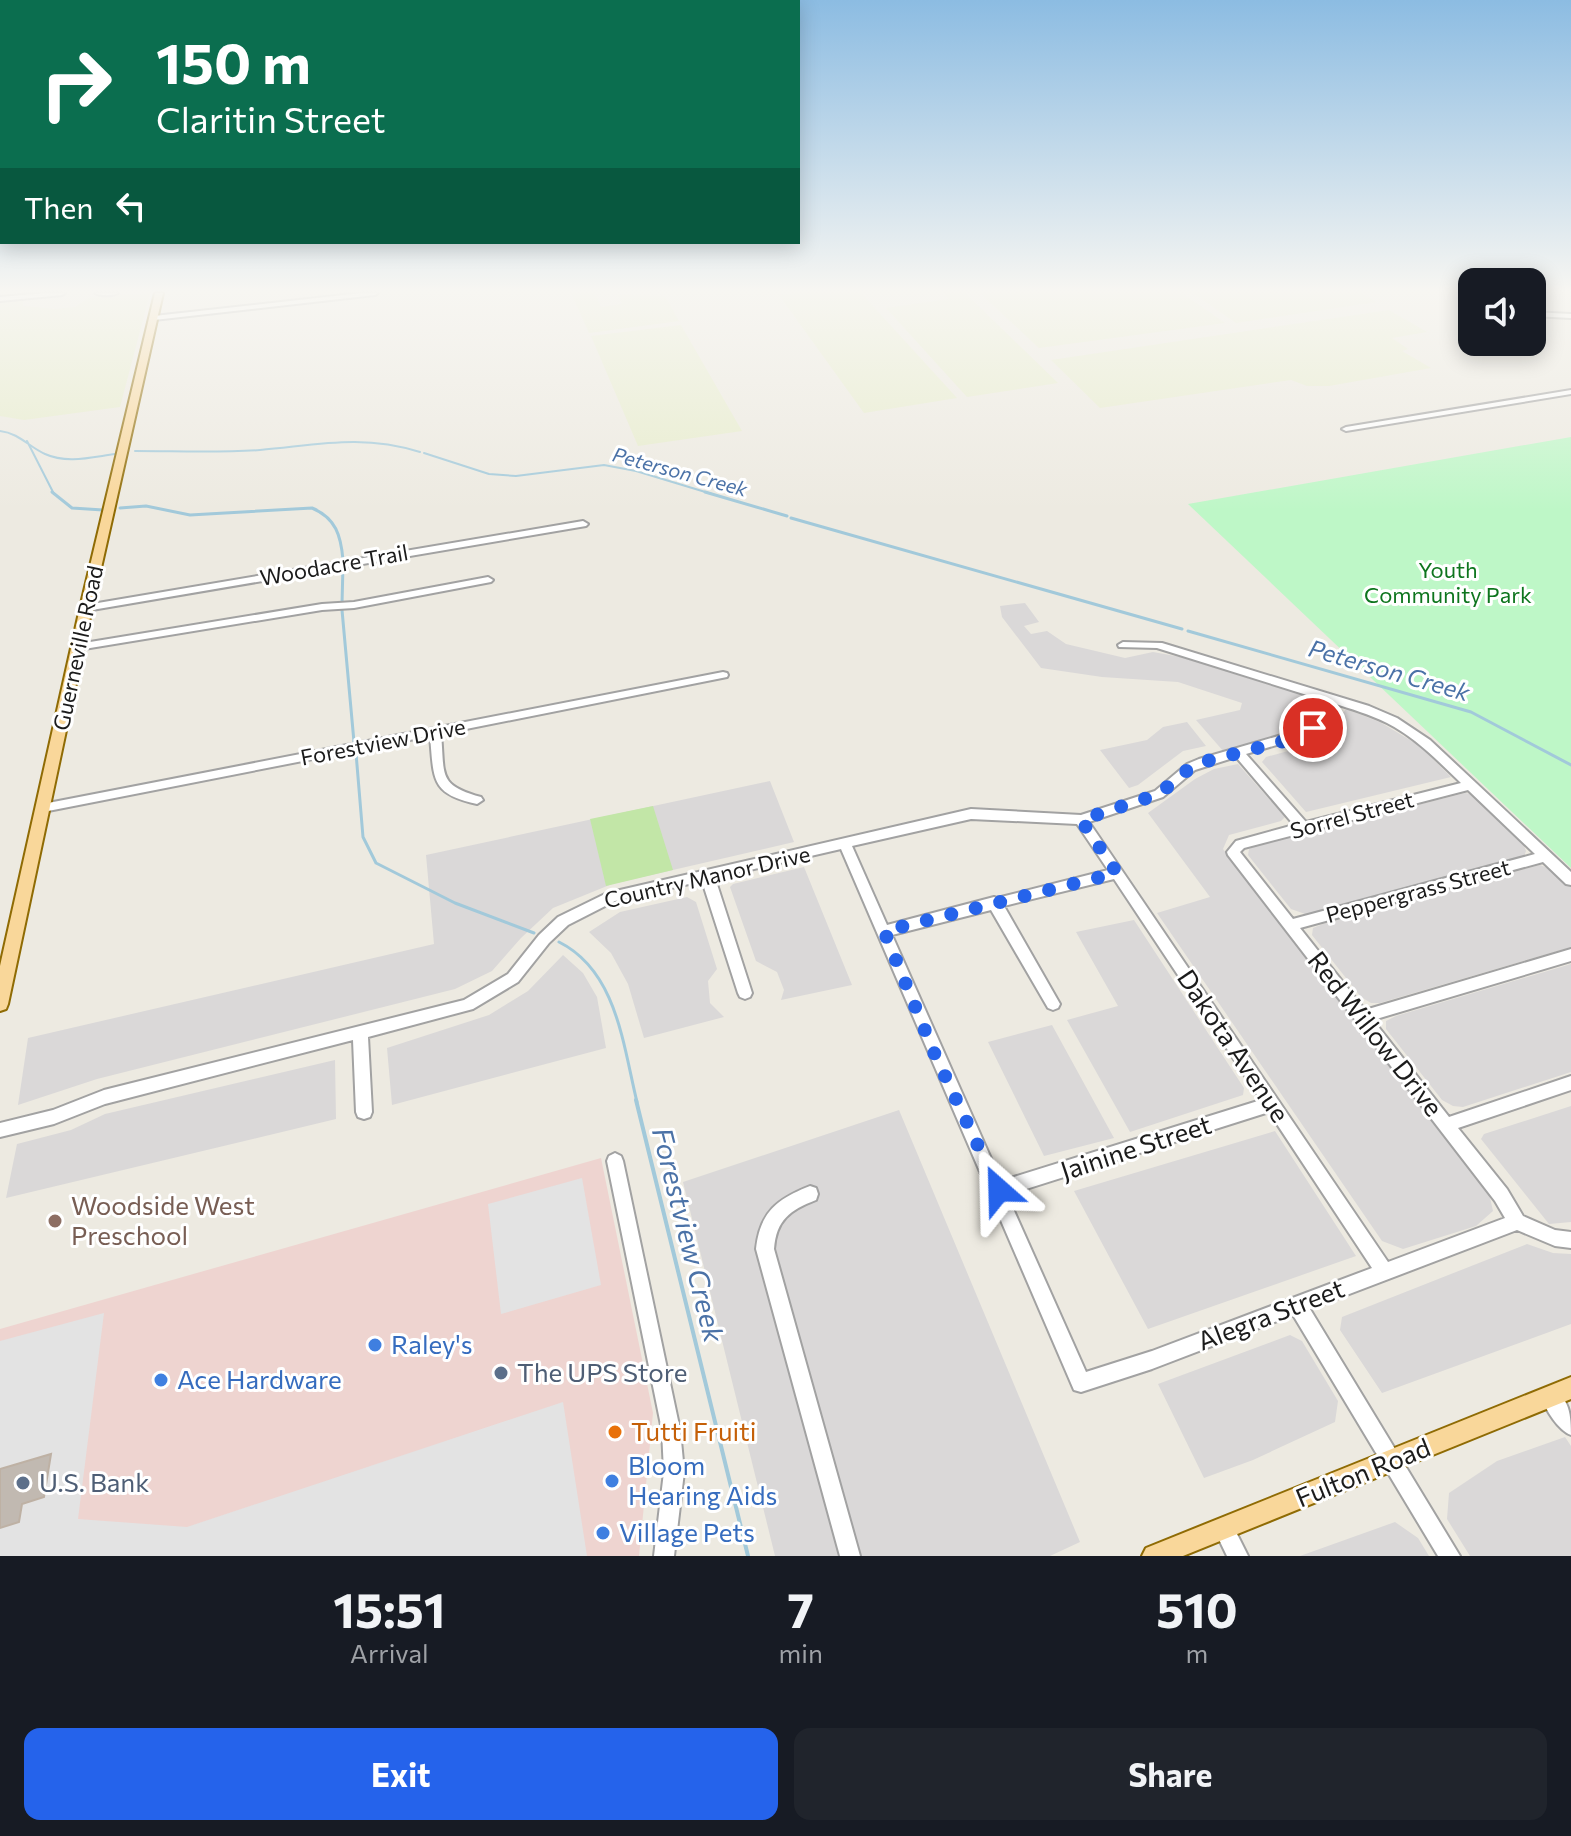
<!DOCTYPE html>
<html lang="en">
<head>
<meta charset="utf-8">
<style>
	body { margin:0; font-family:Commissioner,sans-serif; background:#20242c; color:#f1f3f6; height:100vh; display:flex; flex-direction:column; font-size:30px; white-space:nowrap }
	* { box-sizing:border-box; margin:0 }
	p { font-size:26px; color:#9ea1a6 }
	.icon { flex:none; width:44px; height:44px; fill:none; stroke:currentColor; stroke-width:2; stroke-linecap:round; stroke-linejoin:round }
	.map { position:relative; height:1556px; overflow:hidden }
	.sheet { display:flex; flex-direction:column; background:#171b24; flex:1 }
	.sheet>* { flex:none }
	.hud { position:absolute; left:0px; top:0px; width:800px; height:244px; box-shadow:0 4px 20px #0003; background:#0b6e4f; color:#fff; overflow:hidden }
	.controls { position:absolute; left:1458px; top:268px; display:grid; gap:16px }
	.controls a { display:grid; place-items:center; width:88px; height:88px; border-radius:16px; background:#171b24; box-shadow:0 4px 20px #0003; font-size:40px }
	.pin { position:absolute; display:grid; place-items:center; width:68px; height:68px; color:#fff; margin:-34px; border:4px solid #fff; border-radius:50%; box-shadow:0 2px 8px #0007 }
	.me { position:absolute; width:88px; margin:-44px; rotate:335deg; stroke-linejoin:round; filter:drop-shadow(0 0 6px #0008) }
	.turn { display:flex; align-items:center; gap:28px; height:168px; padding:0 24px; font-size:36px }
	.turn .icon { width:104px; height:104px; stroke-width:2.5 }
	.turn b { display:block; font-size:56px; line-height:68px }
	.then { display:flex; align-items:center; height:76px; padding:0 24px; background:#0003; gap:16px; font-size:30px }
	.eta { display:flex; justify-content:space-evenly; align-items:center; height:136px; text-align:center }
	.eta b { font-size:48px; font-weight:700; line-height:56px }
	.action { display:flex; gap:16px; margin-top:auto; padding:16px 24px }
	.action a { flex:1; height:92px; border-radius:16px; background:#2563eb; color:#fff; font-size:32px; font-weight:700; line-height:92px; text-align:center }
	.action a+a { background:#20242c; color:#f1f3f6 }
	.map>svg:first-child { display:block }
</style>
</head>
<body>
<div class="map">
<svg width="1571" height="1556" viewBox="0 0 1571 1556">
	<rect width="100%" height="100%" fill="#edeae1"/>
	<path fill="#dad8d8" d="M 1025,603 L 1039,622 L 1024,626 L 1031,634 L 1047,631 L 1066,644 L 1125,658 L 1153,652 L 1181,657 L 1309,697 L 1316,703 L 1305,723 L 1285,735 L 1224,752 L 1196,720 L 1240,710 L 1242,703 L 1178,682 L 1102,677 L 1041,668 L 1002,617 L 1000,606 Z
		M 1346,709 L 1380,722 L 1420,746 L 1451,777 L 1306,812 L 1262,762 L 1266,757 L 1310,745 L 1331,729 Z
		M 1187,722 L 1206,746 L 1183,751 L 1138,785 L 1129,788 L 1100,750 L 1147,740 L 1163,727 Z
		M 1238,764 L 1285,817 L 1281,821 L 1229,835 L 1223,849 L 1489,1193 L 1493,1211 L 1476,1226 L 1403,1249 L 1382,1241 L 1157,913 L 1210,897 L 1148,813 L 1195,779 L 1214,769 Z
		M 770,781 L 794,842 L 612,884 L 553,908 L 521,938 L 492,971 L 455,989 L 97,1079 L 18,1105 L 28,1038 L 434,944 L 426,855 Z
		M 1465,793 L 1472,794 L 1522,841 L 1526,851 L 1524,856 L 1308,915 L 1291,909 L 1248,855 L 1249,849 L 1258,845 Z
		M 1540,865 L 1553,870 L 1571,887 L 1571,947 L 1380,1003 L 1371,1003 L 1361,997 L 1312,935 L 1313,928 L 1323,924 Z
		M 804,867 L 852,985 L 781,1000 L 784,990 L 777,972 L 756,961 L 730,887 L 733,884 Z
		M 687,897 L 696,902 L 717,969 L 708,981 L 710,1003 L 724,1017 L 644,1038 L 628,984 L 611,953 L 589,932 L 620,912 Z
		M 1134,920 L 1244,1088 L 1243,1095 L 1130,1132 L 1067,1020 L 1118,1006 L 1076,932 Z
		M 563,955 L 583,973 L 597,997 L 606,1048 L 392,1105 L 387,1048 L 489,1015 L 528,991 Z
		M 1571,964 L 1571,1072 L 1463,1107 L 1453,1106 L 1442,1100 L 1386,1029 L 1386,1021 L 1396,1016 Z
		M 1052,1025 L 1114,1138 L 1044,1156 L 988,1042 Z
		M 335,1060 L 336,1119 L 6,1198 L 17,1144 L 71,1130 L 105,1114 Z
		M 1571,1106 L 1571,1222 L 1549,1224 L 1481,1139 L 1484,1134 Z
		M 899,1110 L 1080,1542 L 1050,1556 L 775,1556 L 683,1182 Z
		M 1275,1131 L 1356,1256 L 1148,1329 L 1074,1191 Z
		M 1527,1244 L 1553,1253 L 1571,1254 L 1571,1324 L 1382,1393 L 1340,1330 L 1342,1317 Z
		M 1290,1335 L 1302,1341 L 1338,1401 L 1335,1422 L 1253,1460 L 1204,1478 L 1158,1384 Z
		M 1565,1437 L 1571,1446 L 1571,1556 L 1470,1556 L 1447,1519 L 1449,1493 L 1497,1461 Z
		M 1395,1522 L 1418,1538 L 1429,1556 L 1300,1556 Z"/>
	<path fill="#eed4d0" d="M 601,1158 L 653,1413 L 639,1556 L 0,1556 L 0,1329 Z"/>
	<path fill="#e7eccc" d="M 150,293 L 120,407 L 24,420 L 0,416 L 0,302 L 23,299 L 23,306 L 55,309 L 75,307 L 90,297 Z
		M 571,293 L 595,293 L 601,307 L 622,304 L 618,295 L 665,296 L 679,321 L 589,333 Z
		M 796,293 L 861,293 L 957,398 L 864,413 L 779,295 Z
		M 943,293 L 965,293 L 1058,383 L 967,397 L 886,308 L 949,299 Z
		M 980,293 L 1182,293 L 1225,323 L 1039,348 Z
		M 1193,293 L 1361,293 L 1376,302 L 1236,323 Z
		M 1389,310 L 1427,332 L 1392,338 L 1408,349 L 1402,351 L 1431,368 L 1329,386 L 1307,386 L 1291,380 L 1100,408 L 1051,360 Z
		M 681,325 L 742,431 L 638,446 L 591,336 Z"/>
	<path fill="#c2e6a7" d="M 653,806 L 673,870 L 606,886 L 590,819 Z"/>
	<path fill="#bef7c7" d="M 1571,437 L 1571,868 L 1188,504 Z"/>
	<path fill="#e3e3e3" d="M 582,1178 L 601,1285 L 501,1314 L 488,1204 Z
		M 104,1313 L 78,1519 L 187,1527 L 563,1402 L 587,1556 L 0,1556 L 0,1341 Z"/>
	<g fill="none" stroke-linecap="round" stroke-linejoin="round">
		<path stroke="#a2c9da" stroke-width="2" d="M 0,431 C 19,433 29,447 45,454 C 67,464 92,457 115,454
			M 27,441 L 54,494
			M 135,451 C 177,451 218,453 260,450 C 318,445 361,434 420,452
			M 424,453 L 489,474 L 516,476 L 604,465 L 636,471 L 712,494"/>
		<path stroke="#a2c9da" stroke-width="3" d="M 52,492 L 72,508 L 103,510
			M 705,492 L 787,516
			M 120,508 L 146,506 L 190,515 L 312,508 C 336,518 341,536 343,560
			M 791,518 L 1182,629
			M 342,604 L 343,565
			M 342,610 L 354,742
			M 1188,631 L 1471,712 L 1571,765
			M 356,753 L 363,837 L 376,863 L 455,903 L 534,933
			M 559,942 C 617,971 623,1045 637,1102"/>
		<path stroke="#a2c9da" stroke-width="4" d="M 636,1100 L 748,1556"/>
	</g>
	<path fill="#c1b9b1" stroke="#beb1a4" stroke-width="2" d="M 51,1454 L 44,1497 L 22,1504 L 19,1522 L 0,1528 L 0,1469 Z"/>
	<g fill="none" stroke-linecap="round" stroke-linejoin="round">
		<defs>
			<path id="minor" d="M 46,293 L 65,293 L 62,295 L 0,301 L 0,297 Z
				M 95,293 L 118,293 C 113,296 100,296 95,293 Z
				M 361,293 L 378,293 L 375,295 L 154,320 L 150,318 L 154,316 Z
				M 1532,312 L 1571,314 L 1571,318 L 1532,316 Z
				M 1571,390 L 1571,394 L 1346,431 L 1342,429 L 1346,427 Z
				M 583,521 L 588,524 L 586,526 L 86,611 L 81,608 L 86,605 Z
				M 488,577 L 493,580 L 491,582 L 354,608 L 322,610 L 78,650 L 73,647 L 78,644 L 322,604 L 354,602 Z
				M 1123,642 L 1162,643 L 1369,706 L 1397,718 L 1430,740 L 1571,872 L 1571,885 L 1566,884 L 1543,862 L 1300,928 L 1365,1010 L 1571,949 L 1571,961 L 1373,1020 L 1449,1117 L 1571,1076 L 1571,1090 L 1458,1128 L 1507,1189 L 1523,1216 L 1555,1230 L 1571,1232 L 1571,1248 L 1555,1246 L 1517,1230 L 1310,1309 L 1460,1556 L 1438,1556 L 1293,1315 L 1152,1369 L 1081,1392 L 1074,1390 L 841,849 L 715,878 L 752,993 L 750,997 L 745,999 L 740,997 L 738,993 L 702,881 L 615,901 L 568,925 L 549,943 L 518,982 L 473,1009 L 368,1037 L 372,1112 L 370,1117 L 364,1119 L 358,1117 L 356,1112 L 353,1040 L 105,1104 L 54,1124 L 0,1137 L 0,1123 L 53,1110 L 104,1090 L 464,1000 L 508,974 L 539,935 L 558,917 L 607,893 L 971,809 L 1081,815 L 1155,791 L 1187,764 L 1199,759 L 1299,730 L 1314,722 L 1323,700 L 1157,648 L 1119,647 L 1118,645 ZM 1333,703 C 1351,709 1369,714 1387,723 C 1415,737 1438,761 1461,783 L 1306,822 L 1246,754 L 1307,736 L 1323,727 ZM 1236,757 L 1294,825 L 1236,841 L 1227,852 L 1228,855 L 1495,1201 L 1505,1218 L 1388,1262 L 1089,822 L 1163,797 L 1195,770 ZM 1468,790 L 1535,854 L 1293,919 L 1240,852 L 1244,848 ZM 971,819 L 1077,824 L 1108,870 L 997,898 L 994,897 L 887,925 L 852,846 ZM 1114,879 L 1261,1100 L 1001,1181 L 892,935 L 991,910 L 1048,1008 L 1053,1010 L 1058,1008 L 1060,1004 L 1004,906 ZM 1269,1112 L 1372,1268 L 1152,1351 L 1086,1372 L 1007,1195 Z
				M 723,672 L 727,673 L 728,675 L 727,677 L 441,734 C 445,775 437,785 481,797 L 483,800 L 477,804 C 430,794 434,779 430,736 L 43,812 L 37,808 L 43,804 Z
				M 615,1153 L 621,1156 L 623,1161 L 680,1430 L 684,1472 L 674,1556 L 654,1556 L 664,1472 L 662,1430 L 607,1161 L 609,1156 Z
				M 810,1186 L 816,1188 L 818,1194 L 816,1200 C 790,1210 776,1220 774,1249 L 860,1556 L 840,1556 L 756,1249 C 760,1212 777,1199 810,1186 Z
				M 1550,1388 C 1570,1396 1571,1417 1571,1435 C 1558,1430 1546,1410 1541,1397 L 1543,1390 Z
				M 1224,1519 L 1231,1522 L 1248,1556 L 1227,1556 L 1214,1529 L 1217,1522 Z"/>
			<path id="major" d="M 155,293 L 163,293 L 92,608 L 8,1004 L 6,1009 L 0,1011 L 0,966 L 80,608 Z
				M 1571,1377 L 1571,1399 L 1183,1556 L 1142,1556 L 1146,1548 Z"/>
		</defs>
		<use href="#minor" stroke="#a2a2a2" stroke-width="4"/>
		<use href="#major" stroke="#8f6b04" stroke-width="4"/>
		<use href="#minor" fill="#fff" fill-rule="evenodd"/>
		<use href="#major" fill="#f9d79a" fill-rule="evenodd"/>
	</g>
	<linearGradient id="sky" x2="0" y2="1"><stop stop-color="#8cbce2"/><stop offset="0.57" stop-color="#f7f6f2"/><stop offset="1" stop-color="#f7f6f2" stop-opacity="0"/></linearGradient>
	<rect width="1571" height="510" fill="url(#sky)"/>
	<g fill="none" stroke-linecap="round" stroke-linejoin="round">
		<path stroke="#2563eb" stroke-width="14" stroke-dasharray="0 25.2" d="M 999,1190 L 935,1055 L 884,931 L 1117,873 L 1081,820 L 1159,794 L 1191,767 L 1203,762 L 1292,739 L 1313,728"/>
	</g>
	<circle fill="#8d6e63" stroke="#fff" stroke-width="3" cx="55" cy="1221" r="8"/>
	<g fill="#3f7fe0" stroke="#fff" stroke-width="3">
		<circle cx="375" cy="1345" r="8"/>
		<circle cx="161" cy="1380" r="8"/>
		<circle cx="612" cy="1481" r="8"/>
		<circle cx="603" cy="1533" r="8"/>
	</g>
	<g fill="#5c6f8a" stroke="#fff" stroke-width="3">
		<circle cx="501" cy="1373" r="8"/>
		<circle cx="23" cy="1483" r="8"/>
	</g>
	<circle fill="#e8710a" stroke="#fff" stroke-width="3" cx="615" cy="1432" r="8"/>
	<g text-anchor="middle" stroke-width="6" stroke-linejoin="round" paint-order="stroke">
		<g font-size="20" font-style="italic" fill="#4b72a7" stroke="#fff">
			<text transform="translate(680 472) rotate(15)" y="7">Peterson Creek</text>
		</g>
		<g font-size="22" fill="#1b1b1b" stroke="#fff">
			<text transform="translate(334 565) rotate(-10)" y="8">Woodacre Trail</text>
			<text transform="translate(78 648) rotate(-78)" y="8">Guerneville Road</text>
			<text transform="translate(383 742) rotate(-11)" y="8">Forestview Drive</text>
			<text transform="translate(1352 815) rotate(-15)" y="8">Sorrel Street</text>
			<text transform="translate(707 877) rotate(-13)" y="8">Country Manor Drive</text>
			<text transform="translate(1418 891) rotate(-15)" y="8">Peppergrass Street</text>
		</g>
		<g font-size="22" fill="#0e751e" stroke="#fff">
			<text x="1448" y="578">Youth<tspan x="1448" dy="25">Community Park</tspan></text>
		</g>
		<g font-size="24" font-style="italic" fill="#4b72a7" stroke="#fff">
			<text transform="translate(1389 671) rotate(16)" y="8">Peterson Creek</text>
		</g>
		<g font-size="26" fill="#1b1b1b" stroke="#fff">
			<text transform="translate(1375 1034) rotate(52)" y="9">Red Willow Drive</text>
			<text transform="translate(1233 1046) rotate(56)" y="9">Dakota Avenue</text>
			<text transform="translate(1136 1148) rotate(-18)" y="9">Jainine Street</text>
			<text transform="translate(1271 1315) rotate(-21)" y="9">Alegra Street</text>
			<text transform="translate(1363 1473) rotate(-22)" y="9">Fulton Road</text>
		</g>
		<g font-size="26" fill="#785e54" stroke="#fff" text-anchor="start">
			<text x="71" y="1215">Woodside West<tspan x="71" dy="30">Preschool</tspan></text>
		</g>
		<g font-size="26" fill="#366cbe" stroke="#fff" text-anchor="start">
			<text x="391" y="1354">Raley's</text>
			<text x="177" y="1389">Ace Hardware</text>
			<text x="628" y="1475">Bloom<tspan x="628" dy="30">Hearing Aids</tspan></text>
			<text x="619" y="1542">Village Pets</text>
		</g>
		<g font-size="26" fill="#4e5e75" stroke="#fff" text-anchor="start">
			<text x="517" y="1382">The UPS Store</text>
			<text x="39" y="1492">U.S. Bank</text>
		</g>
		<g font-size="26" fill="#c56008" stroke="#fff" text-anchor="start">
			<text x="631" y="1441">Tutti Fruiti</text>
		</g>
		<g font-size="28" font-style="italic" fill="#4b72a7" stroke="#fff">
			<text transform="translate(688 1235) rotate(76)" y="10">Forestview Creek</text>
		</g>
	</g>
</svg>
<div class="controls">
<a><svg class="icon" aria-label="sound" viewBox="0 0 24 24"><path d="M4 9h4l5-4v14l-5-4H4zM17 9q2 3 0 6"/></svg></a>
</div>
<div class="pin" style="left:1313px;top:728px;background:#d93025"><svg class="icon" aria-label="arrive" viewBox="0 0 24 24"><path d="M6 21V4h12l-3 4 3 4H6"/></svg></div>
<svg class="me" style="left:999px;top:1190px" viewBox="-20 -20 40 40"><path d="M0-17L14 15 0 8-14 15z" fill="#2563eb" stroke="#fff" stroke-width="4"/></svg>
<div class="hud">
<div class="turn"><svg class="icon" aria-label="right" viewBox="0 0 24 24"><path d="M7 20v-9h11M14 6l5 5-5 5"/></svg><div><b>150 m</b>Claritin Street</div></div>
<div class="then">Then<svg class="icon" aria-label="left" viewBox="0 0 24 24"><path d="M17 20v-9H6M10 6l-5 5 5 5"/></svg></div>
</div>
</div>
<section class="sheet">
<div class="eta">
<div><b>15:51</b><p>Arrival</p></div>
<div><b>7</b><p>min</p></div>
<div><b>510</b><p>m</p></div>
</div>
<div class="action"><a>Exit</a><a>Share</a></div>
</section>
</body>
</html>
